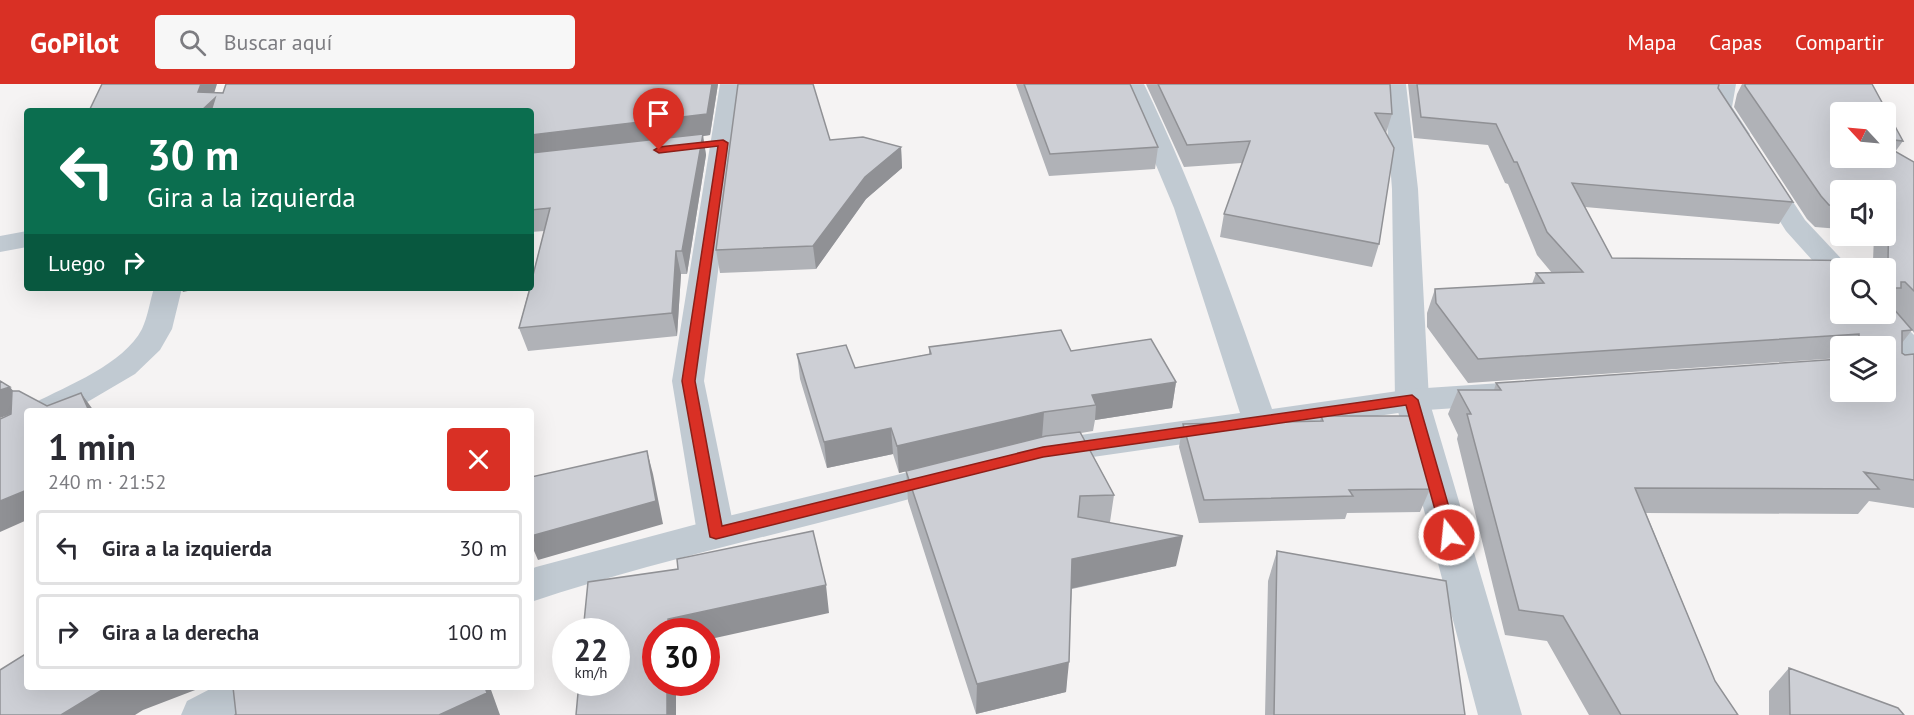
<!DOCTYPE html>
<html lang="es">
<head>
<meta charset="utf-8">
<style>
	body { margin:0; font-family:"PT Sans",sans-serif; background:#f7f7f7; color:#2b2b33; height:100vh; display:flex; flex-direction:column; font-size:22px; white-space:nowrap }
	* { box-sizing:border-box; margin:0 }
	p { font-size:20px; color:#7c7c81 }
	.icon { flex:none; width:33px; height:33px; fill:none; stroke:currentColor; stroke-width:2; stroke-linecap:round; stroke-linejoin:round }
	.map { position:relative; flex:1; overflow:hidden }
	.side { position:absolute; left:24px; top:324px; width:510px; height:282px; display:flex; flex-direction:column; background:#fff; border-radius:6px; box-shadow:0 6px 24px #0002 }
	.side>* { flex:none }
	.banner { position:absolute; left:24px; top:24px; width:510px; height:183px; border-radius:6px; box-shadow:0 6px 24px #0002; background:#0b6e4f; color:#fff; overflow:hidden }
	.needle { width:39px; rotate:296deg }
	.buttons { position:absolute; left:1830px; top:18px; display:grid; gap:12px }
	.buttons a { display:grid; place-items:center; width:66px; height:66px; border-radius:6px; background:#fff; box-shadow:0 6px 24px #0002; font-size:30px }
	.speed { position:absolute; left:552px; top:534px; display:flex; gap:12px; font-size:30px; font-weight:700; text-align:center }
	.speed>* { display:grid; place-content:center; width:78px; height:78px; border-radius:50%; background:#fff; box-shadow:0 6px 24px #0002; line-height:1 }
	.speed small { font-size:15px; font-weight:400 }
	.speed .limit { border:9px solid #d22; background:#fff; color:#111 }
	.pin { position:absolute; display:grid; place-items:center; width:51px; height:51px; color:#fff; margin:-62px -26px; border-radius:50% 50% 50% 0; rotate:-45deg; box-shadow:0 0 6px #0007 }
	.pin .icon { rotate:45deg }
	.me { position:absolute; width:66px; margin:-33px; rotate:344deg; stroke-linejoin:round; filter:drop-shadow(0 0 4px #0008) }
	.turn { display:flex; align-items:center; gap:21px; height:126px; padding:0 24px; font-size:27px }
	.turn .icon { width:78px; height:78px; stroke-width:2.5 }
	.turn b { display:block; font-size:42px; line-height:51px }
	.then { display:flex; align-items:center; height:57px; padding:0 24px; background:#0003; gap:12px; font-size:22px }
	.round { display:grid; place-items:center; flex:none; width:63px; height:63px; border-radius:6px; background:#f7f7f7 }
	.summary { display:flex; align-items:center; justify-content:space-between; height:102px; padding:0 24px }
	h1 { font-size:36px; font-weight:700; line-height:45px }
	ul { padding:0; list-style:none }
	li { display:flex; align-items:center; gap:18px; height:75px; margin:0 12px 9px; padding:0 12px; border:3px solid #e1e1e2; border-radius:6px }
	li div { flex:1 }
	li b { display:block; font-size:22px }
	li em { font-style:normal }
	header { display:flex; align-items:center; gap:36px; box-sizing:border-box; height:84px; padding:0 30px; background:#d93025; color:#fff }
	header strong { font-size:28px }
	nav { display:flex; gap:33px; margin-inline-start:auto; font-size:21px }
	.search { width:420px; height:54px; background:#f7f7f7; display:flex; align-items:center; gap:15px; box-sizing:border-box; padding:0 21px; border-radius:6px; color:#7c7c81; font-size:22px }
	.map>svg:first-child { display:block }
</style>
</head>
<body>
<header>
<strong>GoPilot</strong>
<div class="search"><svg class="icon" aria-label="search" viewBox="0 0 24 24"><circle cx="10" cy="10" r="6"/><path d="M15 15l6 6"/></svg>Buscar aquí</div>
<nav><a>Mapa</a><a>Capas</a><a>Compartir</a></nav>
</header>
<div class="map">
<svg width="1914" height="631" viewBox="0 0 1914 631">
	<rect width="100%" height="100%" fill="#f5f3f3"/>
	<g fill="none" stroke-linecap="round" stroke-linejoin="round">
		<path fill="#c1cad2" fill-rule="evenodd" d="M 720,0 L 742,0 L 704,297 L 735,449 L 729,459 L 716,463 L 703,459 L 697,449 L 672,297 Z
			M 1384,0 L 1406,0 L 1418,105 L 1429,316 L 1522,631 L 1478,631 L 1395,316 L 1392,105 Z
			M 1714,0 L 1736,0 L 1732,23 L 1750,50 L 1746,55 L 1738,57 L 1730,55 L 1710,23 Z
			M 1763,84 L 1772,86 L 1805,136 L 1850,184 L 1840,184 L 1840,198 L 1830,196 L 1786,147 L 1751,91 L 1754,86 Z
			M 27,147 L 27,163 L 0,168 L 0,152 Z
			M 154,204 L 182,204 L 172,245 L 160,266 L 135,290 L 72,327 L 29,327 L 34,319 C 67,302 124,280 142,245 C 148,232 150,217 154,204 Z
			M 1886,223 L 1914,251 L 1914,280 L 1903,277 L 1862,230 L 1886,230 Z"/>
		<path fill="#c1cad2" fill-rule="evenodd" d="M 1122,0 L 1144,0 C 1195,105 1233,214 1272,325 L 1412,305 L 1501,299 L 1513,302 L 1517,310 L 1513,318 L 1501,321 L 1412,327 L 1044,380 L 1032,377 L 1027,368 L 1032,359 L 1044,356 L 1240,329 L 1174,124 Z
			M 950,378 L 963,382 L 968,391 L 963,400 C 819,442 673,471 531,518 L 531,485 L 536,483 L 716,435 Z
			M 214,603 L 287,603 L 280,616 L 243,631 L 181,631 L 187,617 Z"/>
	</g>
	<path fill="#b0b2b7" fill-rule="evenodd" d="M 226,0 L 718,0 L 710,51 L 703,52 L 706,71 L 687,190 L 681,190 L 677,252 L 528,267 L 519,244 L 544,147 L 531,148 L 531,27 L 214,8 L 223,9 Z
		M 1016,0 L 1130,0 L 1158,63 L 1155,85 L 1049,92 Z
		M 1146,0 L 1390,0 L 1392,30 L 1386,49 L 1379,160 L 1372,183 L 1220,153 L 1224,130 L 1242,79 L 1184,83 Z
		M 1408,0 L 1719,0 L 1718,4 L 1793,118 L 1779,140 L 1585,123 L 1612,174 L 1873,177 L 1874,152 L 1886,152 L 1886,106 L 1840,106 L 1840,145 L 1815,143 L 1807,135 L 1734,23 L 1737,10 L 1742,0 L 1872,0 L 1903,57 L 1895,68 L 1914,78 L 1914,249 L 1912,246 L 1902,259 L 1902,269 L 1905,271 L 1914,270 L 1914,424 L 1869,417 L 1858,430 L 1646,429 L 1715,597 L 1738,631 L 1589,631 L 1547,557 L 1505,551 L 1457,355 L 1458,351 L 1448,330 L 1458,306 L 1494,306 L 1496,299 L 1840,308 L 1886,262 L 1840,262 L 1840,274 L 1468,299 L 1427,243 L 1427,229 L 1435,205 L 1532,200 L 1536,189 L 1552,189 L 1537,171 L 1508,100 L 1505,99 L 1488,61 L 1414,54 ZM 1886,28 L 1886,74 L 1840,74 ZM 1886,184 L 1886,230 L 1840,230 Z
		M 830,56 L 901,63 L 902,84 L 866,115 L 816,185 L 720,189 L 716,166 Z
		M 929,263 L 1071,267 L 1176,298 L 1172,324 L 1095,336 L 1093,347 L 1081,349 L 1114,411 L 1110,438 L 1176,482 L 1072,505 L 1066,608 L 976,630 L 908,417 L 906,387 L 918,384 L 899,389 L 893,370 L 827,384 L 800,295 L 797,270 L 855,284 L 929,270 Z
		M 1321,332 L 1430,405 L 1420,428 L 1347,429 L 1345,435 L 1199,439 L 1179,363 L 1183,340 L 1320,337 Z
		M 1277,467 L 1465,631 L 1265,631 L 1268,497 Z
		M 1789,584 L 1904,631 L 1769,631 L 1769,607 Z"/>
	<path fill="#909195" d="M 201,0 L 217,0 L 212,16 L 215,14 L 221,27 L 201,27 L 198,8 Z
		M 712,0 L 718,0 L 710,51 L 703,52 L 706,71 L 687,190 L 682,167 L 531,73 L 531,51 Z
		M 901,63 L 902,84 L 866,115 L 816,185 L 813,162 L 865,93 Z
		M 676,167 L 681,190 L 677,252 L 672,229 Z
		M 181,204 L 202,204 L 183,208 Z
		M 1176,298 L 1172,324 L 1095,336 L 1096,321 L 1092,311 Z
		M 10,303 L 27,324 L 0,334 L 0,306 Z
		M 81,309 L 94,327 L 89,327 Z
		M 1044,328 L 1042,354 L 899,389 L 897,362 Z
		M 891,344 L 893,370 L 827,384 L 824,358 Z
		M 647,367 L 653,390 L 663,440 L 538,476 L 531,460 L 531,452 Z
		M 27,406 L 27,436 L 0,448 L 0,417 Z
		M 1183,452 L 1176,482 L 1069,505 L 1072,475 Z
		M 826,501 L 829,529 L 706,556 L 706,548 L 668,548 L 668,535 Z
		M 1069,578 L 1066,608 L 976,630 L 977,600 Z
		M 667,598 L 676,598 L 676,631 L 667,631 Z
		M 107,603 L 203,603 L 143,626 L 135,631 L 61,631 Z
		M 485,603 L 490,603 L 500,631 L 439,631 Z"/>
	<path fill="#cdcfd5" stroke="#909195" stroke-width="1.5" d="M 102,0 L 201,0 L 198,8 L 223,9 L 226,0 L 712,0 L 707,30 L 531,51 L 531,27 L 211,27 L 215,14 L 201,27 L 89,27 Z
		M 738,0 L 813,0 L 830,56 L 863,53 L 901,63 L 865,93 L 813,162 L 716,166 Z
		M 1024,0 L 1130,0 L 1158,63 L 1050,70 Z
		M 1158,0 L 1390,0 L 1392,30 L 1375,29 L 1394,64 L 1379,160 L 1224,130 L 1250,57 L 1187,61 Z
		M 1417,0 L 1719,0 L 1718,4 L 1793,118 L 1572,99 L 1612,174 L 1888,177 L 1889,126 L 1886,125 L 1886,106 L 1840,106 L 1840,122 L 1829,121 L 1821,112 L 1745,2 L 1745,0 L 1872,0 L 1903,57 L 1886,55 L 1886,28 L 1840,28 L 1840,74 L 1886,74 L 1886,62 L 1914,78 L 1914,207 L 1905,198 L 1901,198 L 1901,204 L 1886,204 L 1886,184 L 1840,184 L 1840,230 L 1886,230 L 1886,216 L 1912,246 L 1902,247 L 1902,269 L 1905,271 L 1914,270 L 1914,396 L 1864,388 L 1879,405 L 1635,404 L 1715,597 L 1738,631 L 1621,631 L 1563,532 L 1519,526 L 1467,330 L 1471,330 L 1458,306 L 1501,306 L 1496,299 L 1840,275 L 1840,308 L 1886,308 L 1886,262 L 1859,262 L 1859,250 L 1478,275 L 1436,219 L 1435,205 L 1544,199 L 1536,189 L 1583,188 L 1547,148 L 1517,78 L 1514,78 L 1496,40 L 1421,33 Z
		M 703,50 L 682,167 L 676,167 L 672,229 L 519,244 L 530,204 L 531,204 L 531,199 L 550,124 L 531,126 L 531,69 Z
		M 1061,246 L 1071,267 L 1151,255 L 1176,298 L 1092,311 L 1096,321 L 1044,328 L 897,362 L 891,344 L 824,358 L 797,270 L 846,261 L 855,284 L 931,270 L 929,263 Z
		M 0,297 L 10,303 L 0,306 Z
		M 12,307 L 19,307 L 47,322 L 81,309 L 89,327 L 27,327 L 27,406 L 0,417 L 0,335 L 11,330 Z
		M 1321,332 L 1412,332 L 1430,405 L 1349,406 L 1353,412 L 1204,416 L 1183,340 L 1323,337 Z
		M 1080,348 L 1114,411 L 1080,412 L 1078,433 L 1183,452 L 1072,475 L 1069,578 L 977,600 L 906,387 L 1046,352 Z
		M 647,367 L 656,417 L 531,452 L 531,393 Z
		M 813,447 L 826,501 L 668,535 L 668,548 L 656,548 L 656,598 L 667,598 L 667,631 L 576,631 L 579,598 L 616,598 L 616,548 L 583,548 L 588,498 L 678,485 L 677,475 Z
		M 1277,467 L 1446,497 L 1465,631 L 1274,631 Z
		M 27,569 L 27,603 L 107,603 L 61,631 L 0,631 L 0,586 Z
		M 1789,584 L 1898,624 L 1904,631 L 1790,631 Z
		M 233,603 L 485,603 L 487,609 L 439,631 L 235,631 L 236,630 Z"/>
	<path fill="#d93025" stroke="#8d1f18" stroke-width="1.5" d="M 723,56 L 728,59 L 695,297 L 722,442 L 1043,363 L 1412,311 L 1418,316 L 1457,451 L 1455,455 L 1444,455 L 1442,451 L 1406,321 L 1043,373 L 716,455 L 710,453 L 682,297 L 718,62 L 659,69 L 654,66 L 659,63 Z"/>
</svg>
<div class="buttons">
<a><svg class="needle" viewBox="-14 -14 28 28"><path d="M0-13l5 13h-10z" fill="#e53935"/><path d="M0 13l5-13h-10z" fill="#7c7c81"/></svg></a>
<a><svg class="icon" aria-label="sound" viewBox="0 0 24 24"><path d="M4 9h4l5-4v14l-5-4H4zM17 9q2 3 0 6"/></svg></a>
<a><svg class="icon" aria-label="search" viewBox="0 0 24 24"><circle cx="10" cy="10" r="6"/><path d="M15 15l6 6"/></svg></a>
<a><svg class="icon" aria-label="layers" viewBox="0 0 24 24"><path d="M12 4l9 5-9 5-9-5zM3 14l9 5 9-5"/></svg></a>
</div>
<div class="speed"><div>22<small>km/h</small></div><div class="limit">30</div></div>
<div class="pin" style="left:659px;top:66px;background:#d93025"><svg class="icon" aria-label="arrive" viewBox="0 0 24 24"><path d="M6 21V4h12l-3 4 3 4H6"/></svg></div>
<svg class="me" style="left:1449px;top:451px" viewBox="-20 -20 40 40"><circle r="17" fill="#d93025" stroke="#fff" stroke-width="3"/><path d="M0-11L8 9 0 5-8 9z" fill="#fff"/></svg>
<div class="banner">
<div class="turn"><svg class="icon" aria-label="left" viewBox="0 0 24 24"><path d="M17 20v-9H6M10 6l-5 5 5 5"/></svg><div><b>30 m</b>Gira a la izquierda</div></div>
<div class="then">Luego<svg class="icon" aria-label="right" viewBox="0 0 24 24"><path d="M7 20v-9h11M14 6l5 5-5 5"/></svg></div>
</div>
<section class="side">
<div class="summary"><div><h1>1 min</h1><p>240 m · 21:52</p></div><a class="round" style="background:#d93025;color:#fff"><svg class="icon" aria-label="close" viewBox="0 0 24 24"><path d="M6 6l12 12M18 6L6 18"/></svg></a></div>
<ul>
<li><svg class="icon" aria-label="left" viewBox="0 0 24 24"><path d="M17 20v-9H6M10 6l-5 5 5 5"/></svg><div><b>Gira a la izquierda</b></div><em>30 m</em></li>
<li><svg class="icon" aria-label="right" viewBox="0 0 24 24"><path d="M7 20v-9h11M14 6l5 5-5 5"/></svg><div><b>Gira a la derecha</b></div><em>100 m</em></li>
</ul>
</section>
</div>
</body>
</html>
